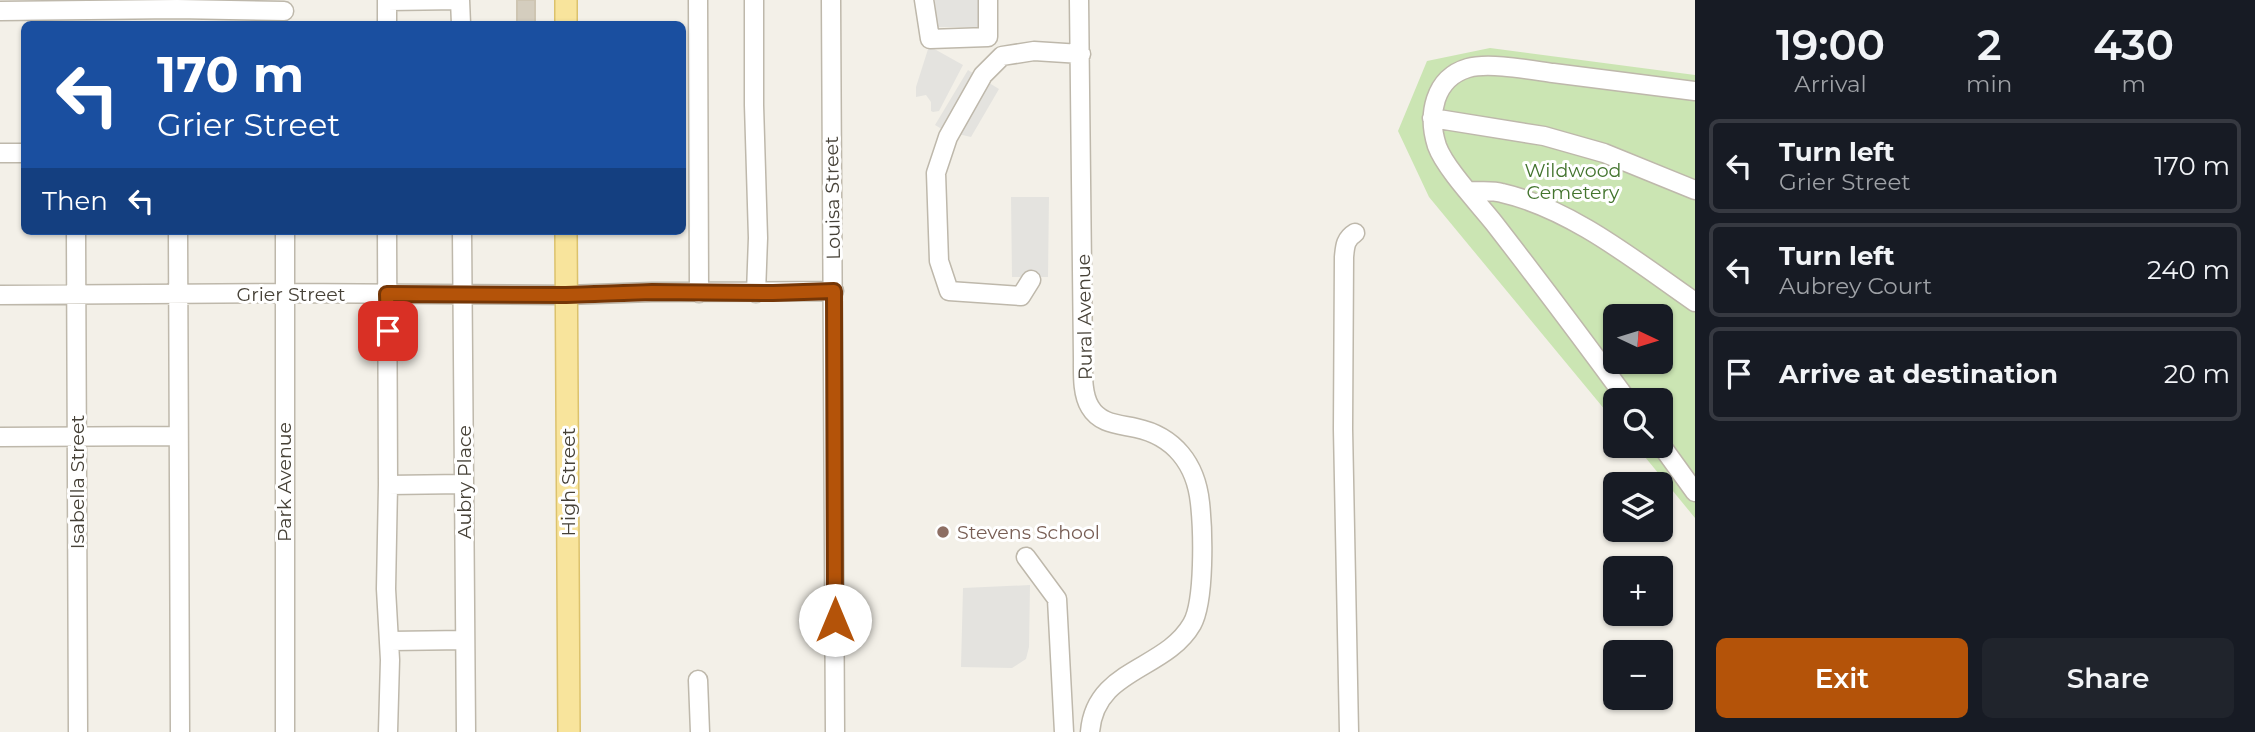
<!DOCTYPE html>
<html lang="en">
<head>
<meta charset="utf-8">
<style>
	body { margin:0; font-family:Montserrat,sans-serif; background:#20242c; color:#f1f3f6; height:100vh; display:flex; flex-direction:column; font-size:26px; white-space:nowrap }
	* { box-sizing:border-box; margin:0 }
	p { font-size:23px; color:#9ea1a6 }
	.icon { flex:none; width:38px; height:38px; fill:none; stroke:currentColor; stroke-width:2; stroke-linecap:round; stroke-linejoin:round }
	.map { position:relative; flex:1; overflow:hidden }
	.panel { display:flex; flex-direction:column; background:#171b24; width:560px }
	.panel>* { flex:none }
	.top-card { position:absolute; left:21px; top:21px; width:665px; height:214px; border-radius:10px; box-shadow:0 2px 5px #0004; background:#1a4fa0; color:#fff; overflow:hidden }
	.needle { width:46px; rotate:94deg }
	.fabs { position:absolute; left:1603px; top:304px; display:grid; gap:14px }
	.fabs a { display:grid; place-items:center; width:70px; height:70px; border-radius:10px; background:#171b24; box-shadow:0 2px 5px #0004; font-size:35px }
	.pin { position:absolute; display:grid; place-items:center; width:60px; height:60px; color:#fff; margin:-30px; border-radius:14px; box-shadow:0 4px 10px #0006 }
	.me { position:absolute; width:77px; margin:-38px; rotate:0deg; stroke-linejoin:round; filter:drop-shadow(0 0 5px #0008) }
	.turn { display:flex; align-items:center; gap:24px; height:147px; padding:0 21px; font-size:32px }
	.turn .icon { width:91px; height:91px; stroke-width:2.5 }
	.turn b { display:block; font-size:49px; line-height:60px }
	.then { display:flex; align-items:center; height:66px; padding:0 21px; background:#0003; gap:14px; font-size:26px }
	.eta { display:flex; justify-content:space-evenly; align-items:center; height:119px; text-align:center }
	.eta b { font-size:42px; font-weight:600; line-height:49px }
	.action { display:flex; gap:14px; margin-top:auto; padding:14px 21px }
	.action a { flex:1; height:80px; border-radius:10px; background:#b45309; color:#fff; font-size:28px; font-weight:600; line-height:80px; text-align:center }
	.action a+a { background:#20242c; color:#f1f3f6 }
	ul { padding:0; list-style:none }
	li { display:flex; align-items:center; gap:21px; height:94px; margin:0 14px 10px; padding:0 7px; border:4px solid #363941; border-radius:10px }
	li div { flex:1 }
	li b { display:block; font-size:26px }
	li em { font-style:normal }
	main { display:flex; flex:1; min-height:0 }
	.map>svg:first-child { display:block }
</style>
</head>
<body>
<main>
<div class="map">
<svg width="1695" height="732" viewBox="0 0 1695 732">
	<rect width="100%" height="100%" fill="#f3f0e8"/>
	<path fill="#cbe5b3" fill-rule="evenodd" d="M 1490,48 L 1695,75 L 1695,518 L 1636,446 L 1661,446 L 1661,401 L 1615,401 L 1615,422 L 1429,197 L 1398,131 L 1427,61 ZM 1615,317 L 1661,317 L 1661,362 L 1615,362 Z"/>
	<path fill="#e4e3df" d="M 935,0 L 980,0 L 981,27 L 936,27 Z
		M 929,46 L 963,65 L 939,111 L 933,112 L 931,111 L 931,102 L 926,95 L 916,97 L 916,87 Z
		M 968,70 L 999,89 L 971,137 L 945,131 L 935,125 Z
		M 1011,197 L 1049,197 L 1048,277 L 1012,277 Z
		M 1030,585 L 1029,647 L 1026,659 L 1012,668 L 961,667 L 963,588 Z"/>
	<path fill="#d4cdbe" stroke="#cec5b2" stroke-width="2" d="M 517,0 L 535,0 L 535,22 L 517,22 Z"/>
	<g fill="none" stroke-linecap="round" stroke-linejoin="round">
		<defs>
			<path id="minor" d="M 460,0 L 461,24
				M 698,0 L 699,293
				M 754,0 L 754,105 L 758,238 L 756,293
				M 831,0 L 835,732
				M 924,0 L 930,39 L 988,37 L 988,0
				M 1079,0 L 1083,359 C 1083,374 1082,394 1090,407 C 1100,424 1118,424 1136,428 C 1174,436 1196,464 1200,503 C 1203,530 1205,601 1192,624 C 1165,671 1095,668 1090,732
				M 387,1 L 460,0
				M 0,11 L 177,9 L 284,11
				M 387,24 L 387,0
				M 1432,118 L 1544,136 L 1604,153 L 1695,190
				M 0,153 L 24,153
				M 1470,191 C 1480,192 1492,190 1502,193 C 1572,209 1637,262 1695,302
				M 76,231 L 78,732
				M 178,231 L 180,732
				M 285,231 L 285,732
				M 387,231 L 388,485 L 386,589 L 390,660 L 388,732
				M 462,231 L 466,732
				M 1031,280 L 1021,296 L 949,291 L 939,261 L 936,173 L 948,137 L 983,75 L 1002,56 L 1034,51 L 1081,54
				M 0,295 L 285,293 L 566,295 L 652,292 L 834,291
				M 1628,401 C 1584,341 1539,281 1494,223 C 1478,203 1445,168 1437,146 C 1427,115 1434,78 1468,68 C 1489,62 1531,70 1553,73 C 1600,79 1648,85 1695,91
				M 0,437 L 178,436
				M 1661,445 L 1695,492
				M 388,485 L 464,484
				M 1026,557 L 1057,599 L 1064,732
				M 390,641 L 465,640
				M 698,680 L 700,732
				M 1349,732 L 1343,429 L 1344,257 C 1345,247 1345,239 1355,233"/>
			<path id="major" d="M 566,0 L 566,24
				M 566,231 L 569,732"/>
		</defs>
		<use href="#minor" stroke="#beb8ab" stroke-width="21"/>
		<use href="#major" stroke="#dcc26c" stroke-width="24"/>
		<use href="#minor" stroke="#fff" stroke-width="18"/>
		<use href="#major" stroke="#f8e49c" stroke-width="21"/>
	</g>
	<g fill="none" stroke-linecap="round" stroke-linejoin="round">
		<defs>
			<path id="route" d="M 388,331 L 387,294 L 566,295 L 652,292 L 773,293 L 834,291 L 835,620"/>
		</defs>
		<use href="#route" stroke="#753606" stroke-width="18"/>
		<use href="#route" stroke="#b45309" stroke-width="12"/>
	</g>
	<circle fill="#8d6e63" stroke="#fff" stroke-width="2.5" cx="943" cy="532" r="7"/>
	<g text-anchor="middle" stroke-width="6" stroke-linejoin="round" paint-order="stroke">
		<g font-size="19" fill="#43742e" stroke="#fff">
			<text x="1573" y="177">Wildwood<tspan x="1573" dy="22">Cemetery</tspan></text>
		</g>
		<g font-size="19" fill="#464137" stroke="#fff">
			<text transform="translate(832 198) rotate(-91)" y="7">Louisa Street</text>
			<text x="291" y="301">Grier Street</text>
			<text transform="translate(1084 317) rotate(-91)" y="7">Rural Avenue</text>
			<text transform="translate(77 482) rotate(-90)" y="7">Isabella Street</text>
			<text transform="translate(284 482) rotate(-90)" y="7">Park Avenue</text>
			<text transform="translate(464 482) rotate(-90)" y="7">Aubry Place</text>
			<text transform="translate(568 482) rotate(-90)" y="7">High Street</text>
		</g>
		<g font-size="19" fill="#785e54" stroke="#fff" text-anchor="start">
			<text x="957" y="539">Stevens School</text>
		</g>
	</g>
</svg>
<div class="fabs">
<a><svg class="needle" viewBox="-14 -14 28 28"><path d="M0-13l5 13h-10z" fill="#e53935"/><path d="M0 13l5-13h-10z" fill="#9ea1a6"/></svg></a>
<a><svg class="icon" aria-label="search" viewBox="0 0 24 24"><circle cx="10" cy="10" r="6"/><path d="M15 15l6 6"/></svg></a>
<a><svg class="icon" aria-label="layers" viewBox="0 0 24 24"><path d="M12 4l9 5-9 5-9-5zM3 14l9 5 9-5"/></svg></a>
<a>+</a>
<a>−</a>
</div>
<div class="pin" style="left:388px;top:331px;background:#d93025"><svg class="icon" aria-label="arrive" viewBox="0 0 24 24"><path d="M6 21V4h12l-3 4 3 4H6"/></svg></div>
<svg class="me" style="left:835px;top:620px" viewBox="-20 -20 40 40"><circle r="19" fill="#fff"/><path d="M0-13L10 11 0 6-10 11z" fill="#b45309"/></svg>
<div class="top-card">
<div class="turn"><svg class="icon" aria-label="left" viewBox="0 0 24 24"><path d="M17 20v-9H6M10 6l-5 5 5 5"/></svg><div><b>170 m</b>Grier Street</div></div>
<div class="then">Then<svg class="icon" aria-label="left" viewBox="0 0 24 24"><path d="M17 20v-9H6M10 6l-5 5 5 5"/></svg></div>
</div>
</div>
<section class="panel">
<div class="eta">
<div><b>19:00</b><p>Arrival</p></div>
<div><b>2</b><p>min</p></div>
<div><b>430</b><p>m</p></div>
</div>
<ul>
<li><svg class="icon" aria-label="left" viewBox="0 0 24 24"><path d="M17 20v-9H6M10 6l-5 5 5 5"/></svg><div><b>Turn left</b><p>Grier Street</p></div><em>170 m</em></li>
<li><svg class="icon" aria-label="left" viewBox="0 0 24 24"><path d="M17 20v-9H6M10 6l-5 5 5 5"/></svg><div><b>Turn left</b><p>Aubrey Court</p></div><em>240 m</em></li>
<li><svg class="icon" aria-label="arrive" viewBox="0 0 24 24"><path d="M6 21V4h12l-3 4 3 4H6"/></svg><div><b>Arrive at destination</b></div><em>20 m</em></li>
</ul>
<div class="action"><a>Exit</a><a>Share</a></div>
</section>
</main>
</body>
</html>
